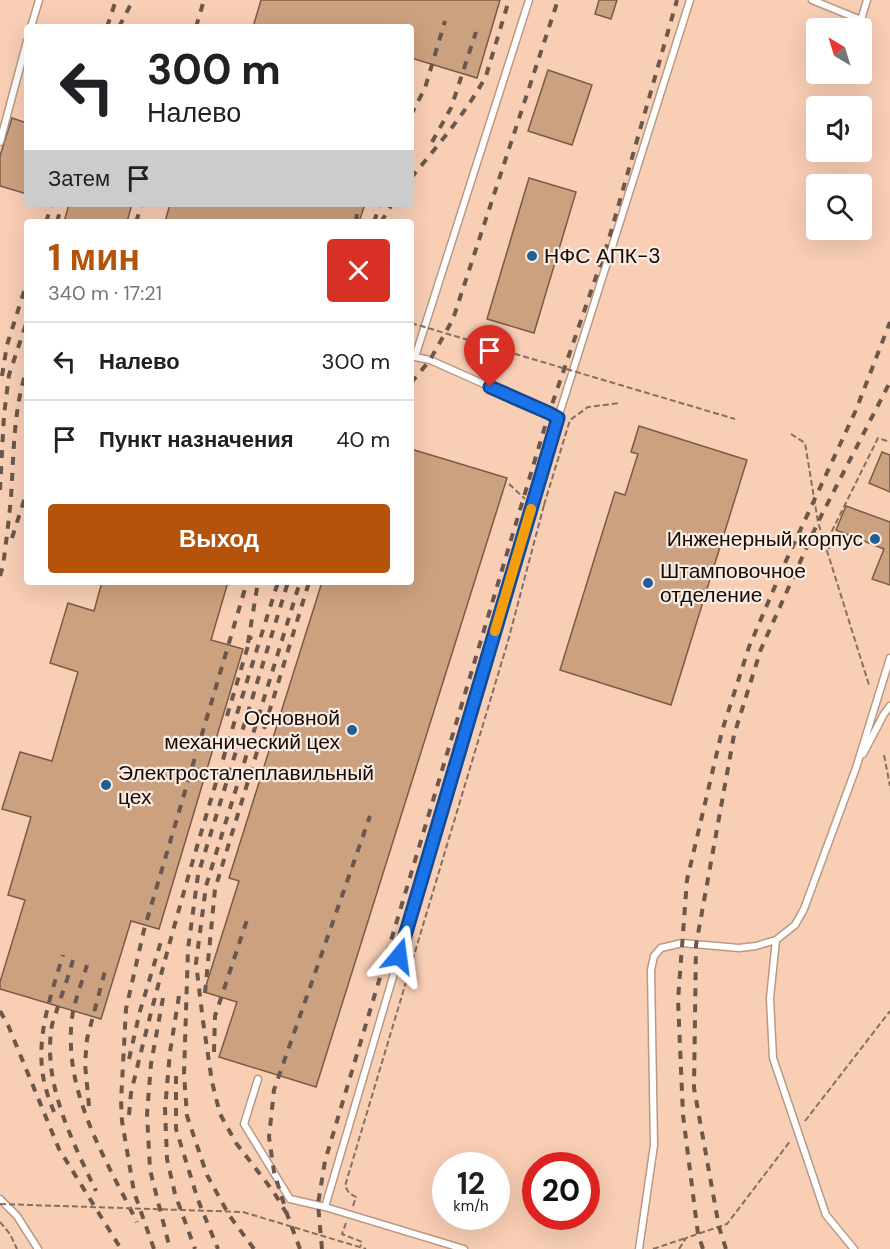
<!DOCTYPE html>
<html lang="ru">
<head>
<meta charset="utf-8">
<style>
	body { margin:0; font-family:"DM Sans",sans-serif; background:#f2f2f2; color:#202124; height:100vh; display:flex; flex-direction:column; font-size:22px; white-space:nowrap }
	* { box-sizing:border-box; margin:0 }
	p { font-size:20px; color:#757577 }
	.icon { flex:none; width:33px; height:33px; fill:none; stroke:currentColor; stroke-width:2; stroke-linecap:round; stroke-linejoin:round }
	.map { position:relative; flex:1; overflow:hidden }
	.side { position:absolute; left:24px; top:219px; width:390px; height:366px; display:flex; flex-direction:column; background:#fff; border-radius:6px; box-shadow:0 6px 24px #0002 }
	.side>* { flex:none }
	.banner { position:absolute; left:24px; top:24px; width:390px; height:183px; border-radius:6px; box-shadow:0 6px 24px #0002; background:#fff; color:#202124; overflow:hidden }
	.needle { width:39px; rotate:322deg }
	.controls { position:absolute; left:806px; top:18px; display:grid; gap:12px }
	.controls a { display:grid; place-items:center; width:66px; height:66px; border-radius:6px; background:#fff; box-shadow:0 6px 24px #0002; font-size:30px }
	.speed { position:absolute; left:432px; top:1152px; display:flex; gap:12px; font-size:30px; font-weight:700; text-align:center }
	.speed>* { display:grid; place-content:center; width:78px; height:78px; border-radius:50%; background:#fff; box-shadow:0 6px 24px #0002; line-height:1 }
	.speed small { font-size:15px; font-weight:400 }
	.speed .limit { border:9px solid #d22; background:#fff; color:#111 }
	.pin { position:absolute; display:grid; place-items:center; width:51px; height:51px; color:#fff; margin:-62px -26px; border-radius:50% 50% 50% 0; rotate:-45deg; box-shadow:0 0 6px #0007 }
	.pin .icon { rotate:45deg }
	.me { position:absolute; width:66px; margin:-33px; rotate:16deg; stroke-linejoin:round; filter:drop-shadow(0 0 4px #0008) }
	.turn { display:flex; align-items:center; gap:21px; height:126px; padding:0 24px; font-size:27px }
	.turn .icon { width:78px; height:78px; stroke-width:2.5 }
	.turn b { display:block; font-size:42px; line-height:51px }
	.then { display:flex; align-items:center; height:57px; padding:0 24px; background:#0003; gap:12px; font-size:22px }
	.round { display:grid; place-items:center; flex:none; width:63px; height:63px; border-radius:6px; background:#f2f2f2 }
	.overview { display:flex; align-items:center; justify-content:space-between; height:102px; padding:0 24px }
	h1 { font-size:36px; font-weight:700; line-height:45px; color:#b45309 }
	.cta { display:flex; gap:12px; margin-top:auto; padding:12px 24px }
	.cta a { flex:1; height:69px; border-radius:6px; background:#b45309; color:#fff; font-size:24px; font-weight:700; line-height:69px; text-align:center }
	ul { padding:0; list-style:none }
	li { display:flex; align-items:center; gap:18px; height:78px; padding:0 24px; border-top:2px solid #e0e0e0 }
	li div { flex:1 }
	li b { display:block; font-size:22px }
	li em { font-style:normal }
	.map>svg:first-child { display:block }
</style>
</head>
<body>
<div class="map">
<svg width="890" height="1249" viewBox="0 0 890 1249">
	<rect width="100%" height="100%" fill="#fddac4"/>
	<path fill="#f8ceb4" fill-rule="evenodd" d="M 0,0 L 890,0 L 890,1249 L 0,1249 ZM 27,27 L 411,27 L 411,204 L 27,204 ZM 816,28 L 861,28 L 861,74 L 816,74 ZM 816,106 L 861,106 L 861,152 L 816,152 ZM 816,184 L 861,184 L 861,230 L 816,230 ZM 27,222 L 411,222 L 411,582 L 27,582 ZM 446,1166 L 496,1166 L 496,1216 L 446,1216 ZM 536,1166 L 586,1166 L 586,1216 L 536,1216 Z"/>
	<path fill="#cca17f" stroke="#785c46" stroke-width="1.5" d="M 261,0 L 500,0 L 477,78 L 411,58 L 411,27 L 253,27 Z
		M 599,0 L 617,0 L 611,19 L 595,14 Z
		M 548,70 L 592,85 L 572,145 L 528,131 Z
		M 12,118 L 27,123 L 27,194 L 0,186 L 0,156 Z
		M 529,178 L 576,192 L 534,333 L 487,319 Z
		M 69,204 L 132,204 L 127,222 L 64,222 Z
		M 170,204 L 365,204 L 359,222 L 165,222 Z
		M 639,426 L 747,460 L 671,705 L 560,670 L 615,492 L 625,495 L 638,454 L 631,452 Z
		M 411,449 L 507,478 L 316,1087 L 219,1057 L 237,1002 L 204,992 L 239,881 L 229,878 L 322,582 L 411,582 Z
		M 882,452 L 890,455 L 890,492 L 869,483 Z
		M 846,506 L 890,522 L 890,585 L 872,579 L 884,549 L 836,530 Z
		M 102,582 L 228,582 L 211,640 L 243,649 L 159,929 L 131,921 L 101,1019 L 0,989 L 0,982 L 25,900 L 8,895 L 31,817 L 2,809 L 20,752 L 52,761 L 78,672 L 50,663 L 68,603 L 94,611 Z"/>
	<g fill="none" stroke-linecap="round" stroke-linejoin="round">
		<defs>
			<path id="lane" d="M 529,0 L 415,357 L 430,360 L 549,413 L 558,418
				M 812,0 L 861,20 L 867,0
				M 31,27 L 39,0
				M 0,142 L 27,41
				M 863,754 L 884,714 L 890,706
				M 776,940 L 770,998 L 773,1058 L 826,1215 L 854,1249
				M 258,1079 L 244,1124 L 290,1199 L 325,1207
				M 0,1199 L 17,1216 L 38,1249
				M 464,1249 L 325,1207 L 558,418 L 690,0
				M 639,1249 L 654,1145 L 651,970 L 654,956 L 661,948 L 682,943 L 739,948 L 756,946 L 776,940 L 795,925 L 804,909 L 856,768 L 890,658"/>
		</defs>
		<use href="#lane" stroke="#ba9984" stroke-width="9"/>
		<path stroke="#866f62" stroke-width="2" stroke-dasharray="6 3" stroke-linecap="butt" d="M 791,434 L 805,443 L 818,522 L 869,685
			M 509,484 L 525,499
			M 544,505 L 570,420 L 588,407 L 620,403
			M 829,549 L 829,537 L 878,438 L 890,442
			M 884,755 L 890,786
			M 805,1121 L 890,1011
			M 353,1206 L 356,1197 L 349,1193 L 345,1186 L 508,641 L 544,505 L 543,504
			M 0,1222 L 10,1234 L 17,1249
			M 346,1223 L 342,1234 L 362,1242 L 360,1247
			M 653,1249 L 686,1238
			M 679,1249 L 686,1238 L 727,1224 L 791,1140"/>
		<use href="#lane" stroke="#fff" stroke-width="6"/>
		<path stroke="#6b574b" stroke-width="4" stroke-dasharray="8 8" stroke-linecap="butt" d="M 107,27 L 116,0
			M 119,27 L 133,0
			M 196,27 L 204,0
			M 411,115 L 425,88 L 445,21
			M 432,142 L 451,108 L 476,32
			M 411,178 C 438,145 466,113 486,76 L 509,0
			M 46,222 L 52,204
			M 57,222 L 62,204
			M 136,222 L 142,204
			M 356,222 L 358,204
			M 374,222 L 380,204
			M 381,222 L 392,204
			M 2,376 L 7,345 L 27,282
			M 411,383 L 430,360 L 453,319 L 558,0
			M 0,490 L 4,415 L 9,375 L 27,321
			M 12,538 L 27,491
			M 0,576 L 3,566 C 6,543 9,520 11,497 C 14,454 13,410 27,369
			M 248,643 L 258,582
			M 227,716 L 251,636
			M 73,960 C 69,974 64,989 59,1003 C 57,1010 54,1018 52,1025 C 42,1083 72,1140 96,1191
			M 87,965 C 82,982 74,1002 72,1018 C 63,1092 105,1158 137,1222
			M 205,993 L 215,889 L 309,582
			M 179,996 L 170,1052 L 165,1109 L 167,1159 L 175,1194 L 195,1249
			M 163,998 L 151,1064 L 147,1114 L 150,1170 L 170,1249
			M 0,1011 L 8,1025 L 59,1149 L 121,1249
			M 214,1052 L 215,1016 L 248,917
			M 129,1059 L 140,1011 L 162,938
			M 176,1076 L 176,1129 L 198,1200 L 218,1249
			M 89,1106 L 85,1064 L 87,1039 L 105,971
			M 54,1112 C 51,1104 48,1097 46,1089 C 33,1044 50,998 63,955
			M 129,1115 L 131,1093 C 172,921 225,751 278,582
			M 287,1214 L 273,1191 L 236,1143 L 220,1114 L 212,1082 L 203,1021 L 196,963 L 206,886 L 300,582
			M 154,1249 L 134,1192 L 122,1121 L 121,1101 L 126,1009 L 144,930 L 247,582
			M 254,1249 L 229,1215 L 207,1175 L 187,1116 L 184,1074 L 188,949 L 198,875 L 288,582
			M 300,1249 L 287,1214 L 274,1172 L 269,1137 L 274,1090 L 370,816
			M 322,1249 L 318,1204 L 325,1161 L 549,413 L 608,242 L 677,0
			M 703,1249 L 698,1234 L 683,1115 L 678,1000 L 687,880 L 722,731 L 749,647 L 785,563 L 856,410 L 890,322
			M 726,1249 L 719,1227 L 694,1088 L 696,945 L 734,735 L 761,649 L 818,522 L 890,382"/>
		<path stroke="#866f62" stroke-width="2" stroke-dasharray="6 3" stroke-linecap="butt" d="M 411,323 L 735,419
			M 0,1204 L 243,1212 L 366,1249"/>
	</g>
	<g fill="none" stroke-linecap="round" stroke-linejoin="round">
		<defs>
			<path id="route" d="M 399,956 L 558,418 L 549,413 L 490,387"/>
		</defs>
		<use href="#route" stroke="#114b97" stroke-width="15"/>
		<use href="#route" stroke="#1a73e8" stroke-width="10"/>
		<path stroke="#f59e0b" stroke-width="10" d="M 495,631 L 531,509"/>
	</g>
	<g fill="#205f95" stroke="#faece3" stroke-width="2">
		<circle cx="532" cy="256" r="6"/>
		<circle cx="875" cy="539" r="6"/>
		<circle cx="648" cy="583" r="6"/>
		<circle cx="352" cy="730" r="6"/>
		<circle cx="106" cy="785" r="6"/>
	</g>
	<g text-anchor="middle" stroke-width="4.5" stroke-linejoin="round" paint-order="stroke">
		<g font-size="21" fill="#150a04" stroke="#faece3" text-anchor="start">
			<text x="544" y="263">НФС АПК-3</text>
			<text x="863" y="546" text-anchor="end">Инженерный корпус</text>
			<text x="660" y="578">Штамповочное<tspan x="660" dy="24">отделение</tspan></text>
			<text x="340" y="725" text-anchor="end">Основной<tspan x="340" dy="24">механический цех</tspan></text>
			<text x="118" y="780">Электросталеплавильный<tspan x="118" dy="24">цех</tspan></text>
		</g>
	</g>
</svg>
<div class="controls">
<a><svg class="needle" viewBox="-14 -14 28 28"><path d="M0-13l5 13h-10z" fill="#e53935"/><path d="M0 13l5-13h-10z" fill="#757577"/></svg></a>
<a><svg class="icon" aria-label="sound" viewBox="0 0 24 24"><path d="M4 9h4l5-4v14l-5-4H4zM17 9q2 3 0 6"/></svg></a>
<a><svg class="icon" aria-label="search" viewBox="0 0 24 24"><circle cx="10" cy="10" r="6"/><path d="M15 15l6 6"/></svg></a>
</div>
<div class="speed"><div>12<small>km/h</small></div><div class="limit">20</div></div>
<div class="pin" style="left:490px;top:387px;background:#d93025"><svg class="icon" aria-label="arrive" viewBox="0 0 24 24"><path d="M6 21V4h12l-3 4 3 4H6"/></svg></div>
<svg class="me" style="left:399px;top:956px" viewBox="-20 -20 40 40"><path d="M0-17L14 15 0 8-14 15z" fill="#1a73e8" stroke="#fff" stroke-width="4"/></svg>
<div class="banner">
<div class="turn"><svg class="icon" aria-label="left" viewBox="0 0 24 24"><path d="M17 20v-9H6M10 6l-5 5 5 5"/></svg><div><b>300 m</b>Налево</div></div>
<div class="then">Затем<svg class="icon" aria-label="arrive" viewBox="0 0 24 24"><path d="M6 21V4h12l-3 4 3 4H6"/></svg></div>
</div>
<section class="side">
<div class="overview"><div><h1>1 мин</h1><p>340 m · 17:21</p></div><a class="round" style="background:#d93025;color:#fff"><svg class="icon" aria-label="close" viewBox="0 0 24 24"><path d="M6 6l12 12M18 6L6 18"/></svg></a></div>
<ul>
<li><svg class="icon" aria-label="left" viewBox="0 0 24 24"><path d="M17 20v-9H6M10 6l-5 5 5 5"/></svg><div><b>Налево</b></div><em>300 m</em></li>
<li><svg class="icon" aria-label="arrive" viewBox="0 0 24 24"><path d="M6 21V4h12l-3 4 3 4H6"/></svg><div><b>Пункт назначения</b></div><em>40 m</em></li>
</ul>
<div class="cta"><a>Выход</a></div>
</section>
</div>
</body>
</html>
